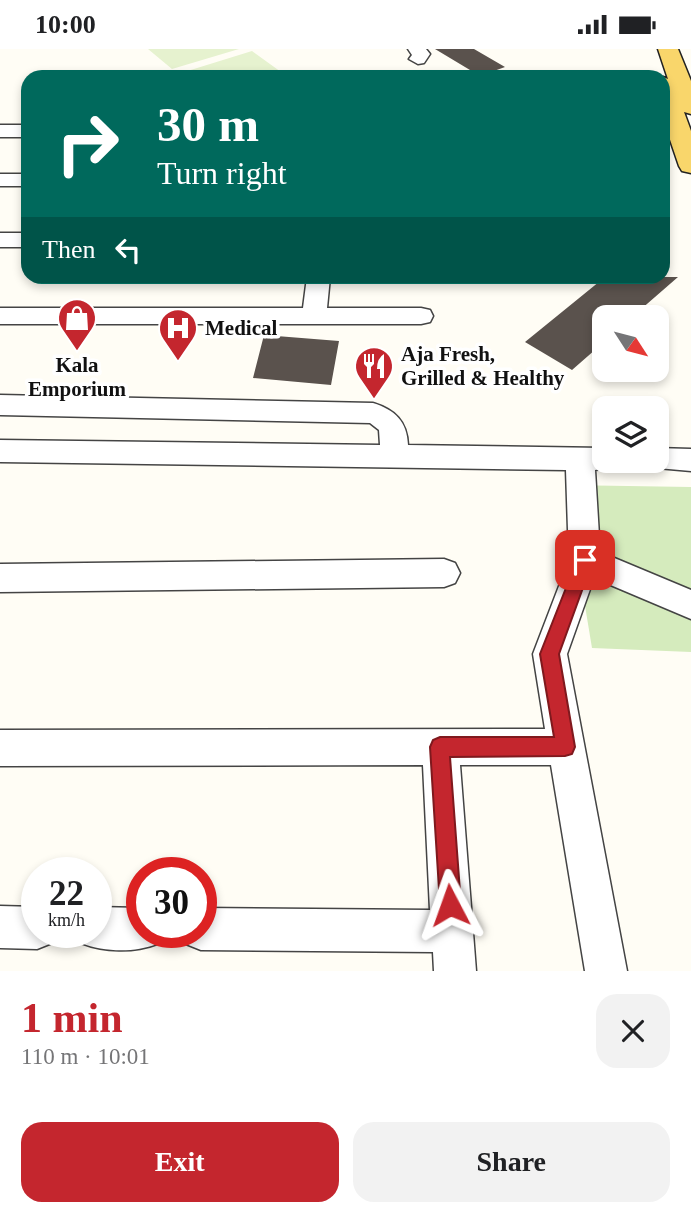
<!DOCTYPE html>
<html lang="en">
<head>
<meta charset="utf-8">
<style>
	body { margin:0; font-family:"Times New Roman",serif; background:#f2f2f2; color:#202124; height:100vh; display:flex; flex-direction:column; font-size:26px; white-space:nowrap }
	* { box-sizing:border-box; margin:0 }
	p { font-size:23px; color:#757577 }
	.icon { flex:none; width:38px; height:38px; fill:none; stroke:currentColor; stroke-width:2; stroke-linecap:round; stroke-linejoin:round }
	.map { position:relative; height:922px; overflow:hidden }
	.details { display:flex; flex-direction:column; background:#fff; flex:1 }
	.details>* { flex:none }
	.banner { position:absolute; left:21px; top:21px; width:649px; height:214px; border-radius:21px; box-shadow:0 4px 10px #0003; background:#00695c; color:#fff; overflow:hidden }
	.needle { width:46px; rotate:126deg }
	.buttons { position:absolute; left:592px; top:256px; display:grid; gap:14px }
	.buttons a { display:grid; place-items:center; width:77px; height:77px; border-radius:14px; background:#fff; box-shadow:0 4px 10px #0003; font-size:35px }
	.speed { position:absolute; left:21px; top:808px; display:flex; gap:14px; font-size:35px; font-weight:700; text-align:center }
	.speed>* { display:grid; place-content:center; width:91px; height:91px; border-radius:50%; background:#fff; box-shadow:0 4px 10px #0003; line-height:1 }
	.speed small { font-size:18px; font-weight:400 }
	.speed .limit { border:10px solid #d22; background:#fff; color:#111 }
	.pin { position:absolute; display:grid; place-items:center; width:60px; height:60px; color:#fff; margin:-30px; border-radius:14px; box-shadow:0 4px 10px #0006 }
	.me { position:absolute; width:77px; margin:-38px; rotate:356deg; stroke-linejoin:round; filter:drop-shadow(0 0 5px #0008) }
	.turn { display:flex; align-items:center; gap:24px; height:147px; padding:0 21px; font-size:32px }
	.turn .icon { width:91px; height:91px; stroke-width:2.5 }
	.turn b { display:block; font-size:49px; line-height:60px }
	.then { display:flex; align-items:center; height:66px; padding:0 21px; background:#0003; gap:14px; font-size:26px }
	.round { display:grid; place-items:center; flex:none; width:74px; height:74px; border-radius:21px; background:#f2f2f2 }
	.head { display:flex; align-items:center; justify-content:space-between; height:119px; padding:0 21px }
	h1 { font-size:42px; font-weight:700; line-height:52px; color:#c4262e }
	.action { display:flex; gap:14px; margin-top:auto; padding:14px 21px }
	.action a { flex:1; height:80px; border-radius:21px; background:#c4262e; color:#fff; font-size:28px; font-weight:700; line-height:80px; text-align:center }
	.action a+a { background:#f2f2f2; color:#202124 }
	.status { display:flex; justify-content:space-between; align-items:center; height:49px; padding:0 35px; background:#fff; direction:ltr }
	.status svg { height:19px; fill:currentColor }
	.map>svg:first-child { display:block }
</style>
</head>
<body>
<div class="status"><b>10:00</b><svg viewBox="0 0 49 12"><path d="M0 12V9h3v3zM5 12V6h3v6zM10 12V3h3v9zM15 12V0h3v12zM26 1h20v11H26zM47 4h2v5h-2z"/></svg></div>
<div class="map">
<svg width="691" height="922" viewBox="0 0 691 922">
	<rect width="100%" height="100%" fill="#fffdf5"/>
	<path fill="#d5ebbd" d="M 565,436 L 691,438 L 691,603 L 592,599 Z"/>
	<path fill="#e6f2cf" d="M 148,0 L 239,0 L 172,20 Z
		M 252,2 L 288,28 L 185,28 L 181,24 Z"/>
	<path fill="#5a524d" d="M 435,0 L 474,0 L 505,18 L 480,27 Z
		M 605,228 L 678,228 L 632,268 L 604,268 L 604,293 L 572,321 L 525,293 Z
		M 264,286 L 339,292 L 331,336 L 253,329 Z"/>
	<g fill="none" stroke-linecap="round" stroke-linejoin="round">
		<defs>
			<path id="minor" d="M 408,0 L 426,0 L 430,5 L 424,14 L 418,15 L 409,10 L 412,6 Z
				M 0,76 L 28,76 L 28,88 L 0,88 Z
				M 0,125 L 28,125 L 28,137 L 0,137 Z
				M 0,184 L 28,184 L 28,198 L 0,198 Z
				M 307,228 L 330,228 L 327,259 L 421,259 L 430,261 L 433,267 L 430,273 L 421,275 L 0,275 L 0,259 L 303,259 Z
				M 0,346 L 373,354 C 395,361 407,372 408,396 L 604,399 L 604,411 L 618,411 L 614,418 L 595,421 L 600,503 L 691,541 L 691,570 L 594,529 L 567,605 L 627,922 L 585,922 L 551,716 L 460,716 L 476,922 L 434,922 L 433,903 L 201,901 L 186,895 L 182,884 L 201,884 L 201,859 L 430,861 L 423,716 L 0,717 L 0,681 L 545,680 L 533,605 L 569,511 L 566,421 L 0,413 L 0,391 L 380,396 L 379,381 L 370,374 L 0,366 Z
				M 656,399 L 691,400 L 691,422 L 646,418 L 642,411 L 656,411 Z
				M 444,510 L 455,514 L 460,524 L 455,534 L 444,538 L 0,543 L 0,515 Z
				M 0,857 L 37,858 L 37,884 L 56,884 L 52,894 L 37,900 L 0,899 Z
				M 96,858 L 142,859 L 142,884 L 161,884 L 157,895 C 134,904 104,903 81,894 L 77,884 L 96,884 Z"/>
			<path id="major" d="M 658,0 L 678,0 L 691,32 L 691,65 L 684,63 L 691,82 L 691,124 L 682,122 L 679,117 L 663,70 L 663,28 L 668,30 Z"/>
		</defs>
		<use href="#minor" stroke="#444" stroke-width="3"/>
		<use href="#major" stroke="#222" stroke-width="3"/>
		<use href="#minor" fill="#fff" fill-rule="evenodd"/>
		<use href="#major" fill="#f9d66b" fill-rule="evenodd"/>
	</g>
	<path fill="#c4262e" stroke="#7f191e" stroke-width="2" d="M 585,504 L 593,511 L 559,605 L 575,698 L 572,705 L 565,707 L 450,708 L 461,856 L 458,863 L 450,867 L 443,863 L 440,856 L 430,698 L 433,691 L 440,688 L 554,688 L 540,605 L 577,511 Z"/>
	<defs>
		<symbol id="shop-pin" viewBox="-11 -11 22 30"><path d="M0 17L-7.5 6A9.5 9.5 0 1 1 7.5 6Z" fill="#c4262e" stroke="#fff"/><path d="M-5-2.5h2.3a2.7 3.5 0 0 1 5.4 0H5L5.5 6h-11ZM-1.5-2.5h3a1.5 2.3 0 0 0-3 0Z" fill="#fff"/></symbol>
		<symbol id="hospital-pin" viewBox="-11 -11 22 30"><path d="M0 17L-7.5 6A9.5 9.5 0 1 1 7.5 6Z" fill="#c4262e" stroke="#fff"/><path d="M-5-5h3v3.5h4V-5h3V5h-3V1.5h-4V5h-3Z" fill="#fff"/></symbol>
		<symbol id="restaurant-pin" viewBox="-11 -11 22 30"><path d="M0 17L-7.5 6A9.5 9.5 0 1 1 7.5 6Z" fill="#c4262e" stroke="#fff"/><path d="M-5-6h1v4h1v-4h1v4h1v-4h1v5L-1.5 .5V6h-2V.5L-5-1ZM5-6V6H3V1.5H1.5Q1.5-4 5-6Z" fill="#fff"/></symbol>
	</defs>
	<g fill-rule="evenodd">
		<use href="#shop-pin" x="55" y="247" width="44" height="60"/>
		<use href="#hospital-pin" x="156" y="257" width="44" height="60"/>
		<use href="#restaurant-pin" x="352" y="295" width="44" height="60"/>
	</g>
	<g text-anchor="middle" stroke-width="7" stroke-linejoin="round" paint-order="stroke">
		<g font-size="21" font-weight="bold" fill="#111" stroke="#fff" text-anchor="start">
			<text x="205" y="286">Medical</text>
			<text x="401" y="312">Aja Fresh,<tspan x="401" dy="24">Grilled &amp; Healthy</tspan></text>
			<text x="77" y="323" text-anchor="middle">Kala<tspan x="77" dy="24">Emporium</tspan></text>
		</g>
	</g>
</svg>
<div class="buttons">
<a><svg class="needle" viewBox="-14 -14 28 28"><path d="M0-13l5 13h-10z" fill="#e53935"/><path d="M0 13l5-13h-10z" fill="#757577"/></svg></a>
<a><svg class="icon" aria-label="layers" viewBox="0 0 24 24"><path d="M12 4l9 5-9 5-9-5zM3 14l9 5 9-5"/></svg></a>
</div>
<div class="speed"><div>22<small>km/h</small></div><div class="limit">30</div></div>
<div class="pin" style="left:585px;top:511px;background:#d93025"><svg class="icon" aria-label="arrive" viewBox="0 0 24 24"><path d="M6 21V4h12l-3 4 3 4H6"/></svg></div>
<svg class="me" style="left:450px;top:856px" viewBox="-20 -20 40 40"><path d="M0-17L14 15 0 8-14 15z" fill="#c4262e" stroke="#fff" stroke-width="4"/></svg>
<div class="banner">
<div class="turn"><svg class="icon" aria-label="right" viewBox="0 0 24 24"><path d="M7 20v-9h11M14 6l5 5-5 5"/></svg><div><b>30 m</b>Turn right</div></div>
<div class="then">Then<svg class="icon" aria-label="left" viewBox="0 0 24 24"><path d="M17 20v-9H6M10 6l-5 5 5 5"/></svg></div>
</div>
</div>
<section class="details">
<div class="head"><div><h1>1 min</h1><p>110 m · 10:01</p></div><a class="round"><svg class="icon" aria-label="close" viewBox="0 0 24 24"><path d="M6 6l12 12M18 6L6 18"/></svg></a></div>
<div class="action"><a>Exit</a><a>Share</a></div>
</section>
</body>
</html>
